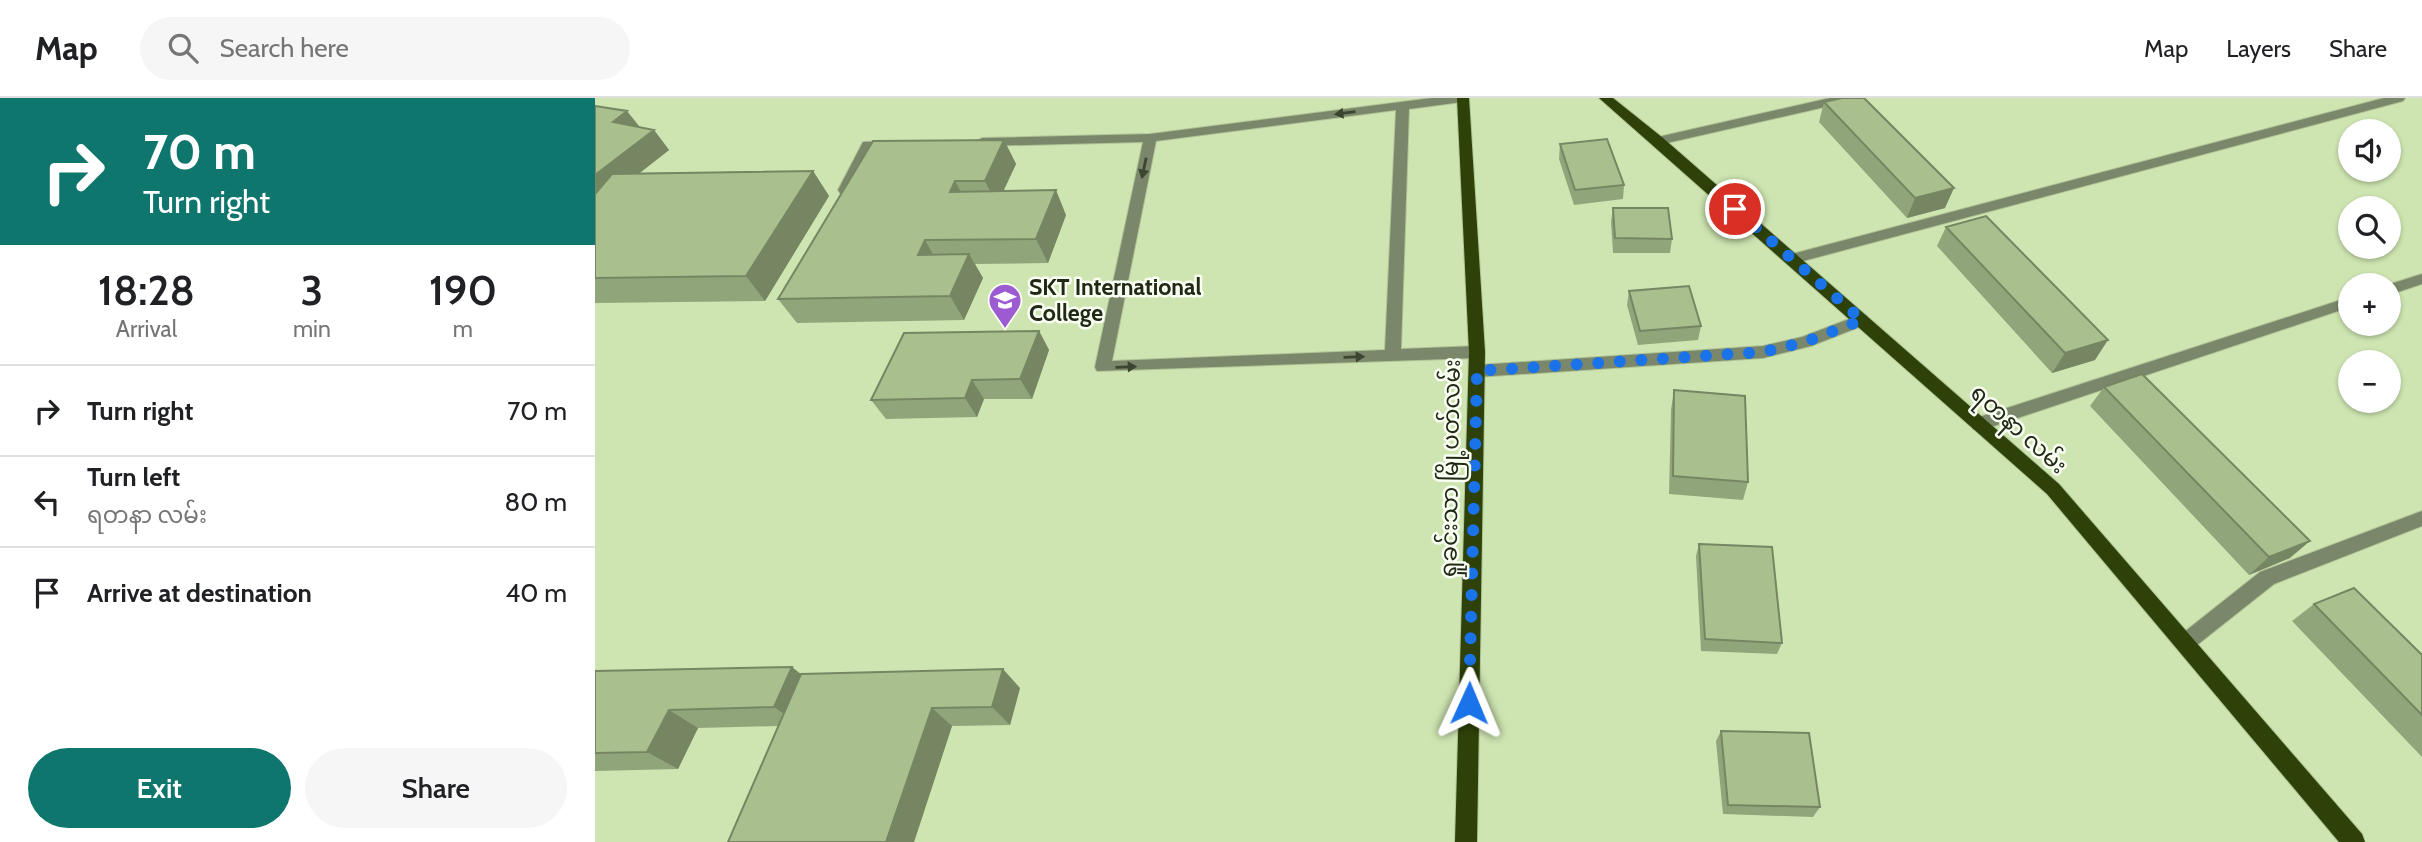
<!DOCTYPE html>
<html lang="en">
<head>
<meta charset="utf-8">
<style>
	body { margin:0; font-family:Cabin,"Noto Sans Myanmar",sans-serif; background:#f6f6f6; color:#202124; height:100vh; display:flex; flex-direction:column; font-size:26px; white-space:nowrap }
	* { box-sizing:border-box; margin:0 }
	p { font-size:23px; color:#757577 }
	.icon { flex:none; width:38px; height:38px; fill:none; stroke:currentColor; stroke-width:2; stroke-linecap:round; stroke-linejoin:round }
	.map { position:relative; flex:1; overflow:hidden }
	.drawer { display:flex; flex-direction:column; background:#fff; width:595px }
	.drawer>* { flex:none }
	.hud { background:#0f766e; color:#fff; overflow:hidden }
	.buttons { position:absolute; left:1743px; top:21px; display:grid; gap:14px }
	.buttons a { display:grid; place-items:center; width:63px; height:63px; border-radius:50%; background:#fff; box-shadow:0 2px 5px #0004; font-size:35px }
	.pin { position:absolute; display:grid; place-items:center; width:60px; height:60px; color:#fff; margin:-30px; border:4px solid #fff; border-radius:50%; box-shadow:0 2px 7px #0007 }
	.me { position:absolute; width:77px; margin:-38px; rotate:1deg; stroke-linejoin:round; filter:drop-shadow(0 0 5px #0008) }
	.turn { display:flex; align-items:center; gap:24px; height:147px; padding:0 28px; font-size:32px }
	.turn .icon { width:91px; height:91px; stroke-width:2.5 }
	.turn b { display:block; font-size:49px; line-height:60px }
	.eta { display:flex; justify-content:space-evenly; align-items:center; height:119px; text-align:center }
	.eta b { font-size:42px; font-weight:600; line-height:49px }
	.cta { display:flex; gap:14px; margin-top:auto; padding:14px 28px }
	.cta a { flex:1; height:80px; border-radius:42px; background:#0f766e; color:#fff; font-size:28px; font-weight:600; line-height:80px; text-align:center }
	.cta a+a { background:#f6f6f6; color:#202124 }
	ul { padding:0; list-style:none }
	li { display:flex; align-items:center; gap:21px; height:91px; padding:0 28px; border-top:2px solid #e0e0e0 }
	li div { flex:1 }
	li b { display:block; font-size:26px }
	li em { font-style:normal }
	header { display:flex; align-items:center; gap:42px; box-sizing:border-box; height:98px; padding:0 35px; background:#fff; border-bottom:2px solid #e0e0e0 }
	header strong { font-size:33px }
	nav { display:flex; gap:38px; margin-inline-start:auto; font-size:24px }
	.search { width:490px; height:63px; background:#f6f6f6; display:flex; align-items:center; gap:18px; box-sizing:border-box; padding:0 24px; border-radius:38px; color:#757577; font-size:26px }
	main { display:flex; flex:1; min-height:0 }
	.map>svg:first-child { display:block }
</style>
</head>
<body>
<header>
<strong>Map</strong>
<div class="search"><svg class="icon" aria-label="search" viewBox="0 0 24 24"><circle cx="10" cy="10" r="6"/><path d="M15 15l6 6"/></svg>Search here</div>
<nav><a>Map</a><a>Layers</a><a>Share</a></nav>
</header>
<main>
<section class="drawer">
<div class="hud">
<div class="turn"><svg class="icon" aria-label="right" viewBox="0 0 24 24"><path d="M7 20v-9h11M14 6l5 5-5 5"/></svg><div><b>70 m</b>Turn right</div></div>
</div>
<div class="eta">
<div><b>18:28</b><p>Arrival</p></div>
<div><b>3</b><p>min</p></div>
<div><b>190</b><p>m</p></div>
</div>
<ul>
<li><svg class="icon" aria-label="right" viewBox="0 0 24 24"><path d="M7 20v-9h11M14 6l5 5-5 5"/></svg><div><b>Turn right</b></div><em>70 m</em></li>
<li><svg class="icon" aria-label="left" viewBox="0 0 24 24"><path d="M17 20v-9H6M10 6l-5 5 5 5"/></svg><div><b>Turn left</b><p>ရတနာ လမ်း</p></div><em>80 m</em></li>
<li><svg class="icon" aria-label="arrive" viewBox="0 0 24 24"><path d="M6 21V4h12l-3 4 3 4H6"/></svg><div><b>Arrive at destination</b></div><em>40 m</em></li>
</ul>
<div class="cta"><a>Exit</a><a>Share</a></div>
</section>
<div class="map">
<svg width="1827" height="744" viewBox="0 0 1827 744">
	<rect width="100%" height="100%" fill="#cee5b1"/>
	<g fill="none" stroke-linecap="round" stroke-linejoin="round">
		<defs>
			<path id="minor" d="M 837,0 L 873,0 L 867,4 L 814,11 L 806,251 L 882,248 L 890,254 L 882,260 L 502,273 L 500,269 L 548,44 L 387,48 L 380,44 L 387,40 L 555,36 ZM 801,12 L 790,252 L 517,263 L 561,43 Z
				M 1235,0 L 1258,0 L 1252,4 L 1063,47 L 1056,43 L 1063,39 Z
				M 1789,0 L 1810,0 L 1808,3 L 1197,166 L 1190,161 L 1197,156 Z
				M 300,43 L 307,47 L 305,50 L 278,51 L 255,95 L 245,95 L 243,92 L 268,44 Z
				M 1827,176 L 1827,186 L 1794,197 L 1792,187 Z
				M 1755,199 L 1755,209 L 1384,333 L 1378,331 L 1376,326 L 1378,321 Z
				M 1267,216 L 1272,218 L 1275,222 L 1272,226 L 1216,248 L 1168,260 L 882,279 L 874,273 L 882,267 L 1168,248 L 1207,239 Z
				M 1827,413 L 1827,428 L 1679,486 L 1597,551 L 1590,554 L 1583,551 L 1580,545 L 1583,539 L 1665,474 Z"/>
			<path id="major" d="M 862,0 L 874,0 L 890,254 L 882,744 L 860,744 L 874,254 Z
				M 1004,0 L 1018,0 L 1068,40 L 1464,386 L 1767,736 L 1770,744 L 1744,744 L 1452,396 Z"/>
		</defs>
		<use href="#minor" stroke="#afc395" stroke-width="2"/>
		<use href="#major" stroke="#afc395" stroke-width="2"/>
		<use href="#minor" fill="#7a876a" fill-rule="evenodd"/>
		<use href="#major" fill="#2d4108" fill-rule="evenodd"/>
	</g>
	<path fill="#91a57a" d="M 1229,4 L 1350,110 L 1312,120 L 1224,24 Z
		M 0,8 L 44,29 L 59,32 L 74,52 L 44,75 L 218,73 L 234,98 L 170,203 L 0,205 Z
		M 409,42 L 421,66 L 408,93 L 471,117 L 453,165 L 380,166 L 388,180 L 369,222 L 202,225 L 183,201 Z
		M 965,46 L 1029,87 L 1028,101 L 979,107 L 964,61 Z
		M 1018,110 L 1077,141 L 1075,155 L 1018,155 L 1016,124 Z
		M 1351,129 L 1500,262 L 1457,275 L 1342,148 Z
		M 1034,193 L 1106,228 L 1103,242 L 1043,247 L 1032,207 Z
		M 444,233 L 454,252 L 437,301 L 389,301 L 382,319 L 291,321 L 276,302 Z
		M 1509,289 L 1695,460 L 1654,477 L 1495,308 Z
		M 1079,292 L 1153,384 L 1148,402 L 1074,396 L 1076,312 Z
		M 1104,446 L 1187,545 L 1182,556 L 1106,553 L 1101,458 Z
		M 1719,506 L 1827,557 L 1827,659 L 1697,523 Z
		M 0,573 L 207,576 L 425,590 L 415,627 L 357,628 L 319,744 L 133,744 L 183,628 L 103,630 L 83,671 L 0,673 Z
		M 1126,633 L 1225,709 L 1218,719 L 1128,716 L 1121,643 Z"/>
	<path fill="#768663" d="M 32,13 L 48,33 L 18,24 Z
		M 59,32 L 74,52 L 8,104 L 0,96 L 0,77 Z
		M 409,42 L 421,66 L 402,107 L 390,83 Z
		M 218,73 L 234,98 L 170,203 L 151,178 Z
		M 360,83 L 373,107 L 355,94 Z
		M 1359,90 L 1350,110 L 1312,120 L 1320,100 Z
		M 461,92 L 471,117 L 453,165 L 441,141 Z
		M 330,142 L 344,167 L 323,157 Z
		M 374,156 L 388,180 L 369,222 L 355,198 Z
		M 444,233 L 454,252 L 437,301 L 425,281 Z
		M 1513,242 L 1500,262 L 1457,275 L 1470,255 Z
		M 377,282 L 389,301 L 382,319 L 370,300 Z
		M 1715,443 L 1695,460 L 1654,477 L 1674,459 Z
		M 197,569 L 221,588 L 205,627 L 179,609 Z
		M 408,571 L 425,590 L 415,627 L 397,609 Z
		M 337,610 L 357,628 L 319,744 L 291,744 Z
		M 74,612 L 103,630 L 83,671 L 52,654 Z"/>
	<path fill="#a9c08e" stroke="#768663" stroke-width="2" d="M 1247,0 L 1269,0 L 1359,90 L 1320,100 L 1229,4 Z
		M 0,8 L 32,13 L 18,24 L 59,32 L 0,77 Z
		M 1012,41 L 1029,87 L 980,92 L 965,46 Z
		M 409,42 L 390,83 L 360,83 L 355,94 L 461,92 L 441,141 L 330,142 L 323,157 L 374,156 L 355,198 L 183,201 L 278,43 Z
		M 218,73 L 151,178 L 0,180 L 0,96 L 17,76 Z
		M 1018,110 L 1073,110 L 1077,141 L 1020,140 Z
		M 1391,118 L 1513,242 L 1470,255 L 1351,129 Z
		M 1094,188 L 1106,228 L 1045,233 L 1034,193 Z
		M 444,233 L 425,281 L 377,282 L 370,300 L 276,302 L 309,235 Z
		M 1547,276 L 1715,443 L 1674,459 L 1509,289 Z
		M 1079,292 L 1150,298 L 1153,384 L 1078,378 Z
		M 1104,446 L 1177,449 L 1187,545 L 1110,541 Z
		M 1759,490 L 1827,557 L 1827,617 L 1719,506 Z
		M 197,569 L 179,609 L 74,612 L 52,654 L 0,655 L 0,573 Z
		M 408,571 L 397,609 L 337,610 L 291,744 L 133,744 L 206,576 Z
		M 1126,633 L 1214,635 L 1225,709 L 1133,707 Z"/>
	<defs><path id="oneway-solid" d="M-6-.8H1V-3.2L6.5 0L1 3.2V.8H-6Z" transform="scale(1.75)"/></defs>
	<g fill="#3c452f">
		<use href="#oneway-solid" transform="translate(750 15) rotate(173)"/>
		<use href="#oneway-solid" transform="translate(549 70) rotate(102)"/>
		<use href="#oneway-solid" transform="translate(759 259) rotate(-2)"/>
		<use href="#oneway-solid" transform="translate(531 269) rotate(-2)"/>
	</g>
	<g fill="none" stroke-linecap="round" stroke-linejoin="round">
		<path stroke="#1a73e8" stroke-width="12" stroke-dasharray="0 21.6" d="M 874,605 L 882,273 L 1168,254 L 1210,244 L 1267,222 L 1140,111"/>
	</g>
	<defs>
		<symbol id="school-pin" viewBox="-11 -11 22 30"><path d="M0 17L-7.5 6A9.5 9.5 0 1 1 7.5 6Z" fill="#9d5bd1" stroke="#fafff4"/><path d="M0-5L7-2L0 1L-7-2ZM-4 1L0 2.5L4 1V4Q0 6-4 4Z" fill="#fff"/></symbol>
	</defs>
	<g fill-rule="evenodd">
		<use href="#school-pin" x="391" y="183" width="38" height="52"/>
	</g>
	<g text-anchor="middle" stroke-width="5" stroke-linejoin="round" paint-order="stroke">
		<g font-size="23" font-weight="bold" fill="#212915" stroke="#fafff4" text-anchor="start">
			<text x="434" y="197">SKT International<tspan x="434" dy="26">College</tspan></text>
		</g>
		<g font-size="23" fill="#212915" stroke="#fafff4">
			<text transform="translate(1424 331) rotate(42)" y="8">ရတနာ လမ်း</text>
			<text transform="translate(855 371) rotate(-89)" y="8">ရှုခင်းသာ မြို့ပတ်လမ်း</text>
		</g>
	</g>
</svg>
<div class="buttons">
<a><svg class="icon" aria-label="sound" viewBox="0 0 24 24"><path d="M4 9h4l5-4v14l-5-4H4zM17 9q2 3 0 6"/></svg></a>
<a><svg class="icon" aria-label="search" viewBox="0 0 24 24"><circle cx="10" cy="10" r="6"/><path d="M15 15l6 6"/></svg></a>
<a>+</a>
<a>−</a>
</div>
<div class="pin" style="left:1140px;top:111px;background:#d93025"><svg class="icon" aria-label="arrive" viewBox="0 0 24 24"><path d="M6 21V4h12l-3 4 3 4H6"/></svg></div>
<svg class="me" style="left:874px;top:605px" viewBox="-20 -20 40 40"><path d="M0-17L14 15 0 8-14 15z" fill="#1a73e8" stroke="#fff" stroke-width="4"/></svg>
</div>
</main>
</body>
</html>
